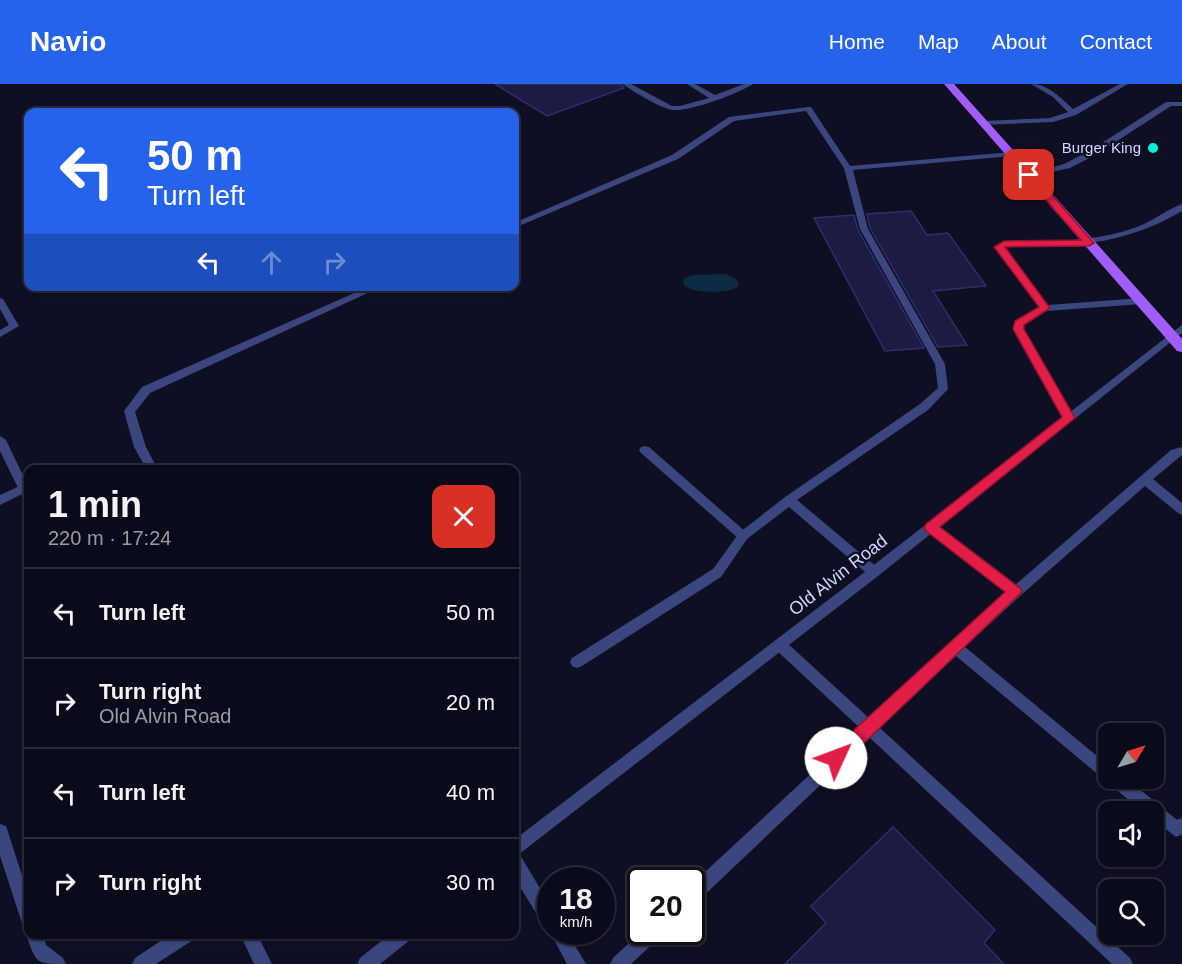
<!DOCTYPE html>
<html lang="en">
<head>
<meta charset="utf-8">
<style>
	body { margin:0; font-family:Arial,sans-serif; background:#181927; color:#f1f3f6; height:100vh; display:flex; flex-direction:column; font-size:22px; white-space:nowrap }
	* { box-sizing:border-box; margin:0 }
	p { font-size:20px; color:#999ba2 }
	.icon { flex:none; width:33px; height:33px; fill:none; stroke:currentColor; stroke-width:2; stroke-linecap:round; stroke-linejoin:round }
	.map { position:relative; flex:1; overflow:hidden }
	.side { position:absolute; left:24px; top:381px; width:495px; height:474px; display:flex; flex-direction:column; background:#0a0b1a; border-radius:12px; box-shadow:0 2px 4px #0004,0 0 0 2px #2a2b39 }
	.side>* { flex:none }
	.hud { position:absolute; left:24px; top:24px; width:495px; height:183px; border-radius:12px; box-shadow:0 2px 4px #0004,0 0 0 2px #2a2b39; background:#2563eb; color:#fff; overflow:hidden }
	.needle { width:39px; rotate:52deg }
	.buttons { position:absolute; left:1098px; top:639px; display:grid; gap:12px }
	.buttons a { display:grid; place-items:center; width:66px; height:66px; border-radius:12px; background:#0a0b1a; box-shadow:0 2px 4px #0004,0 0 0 2px #2a2b39; font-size:30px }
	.speed { position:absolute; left:537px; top:783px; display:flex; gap:12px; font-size:30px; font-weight:700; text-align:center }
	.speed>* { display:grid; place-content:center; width:78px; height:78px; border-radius:50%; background:#0a0b1a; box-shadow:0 2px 4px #0004,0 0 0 2px #2a2b39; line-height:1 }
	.speed small { font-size:15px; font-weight:400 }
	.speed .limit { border:3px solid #111; border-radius:9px; background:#fff; color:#111 }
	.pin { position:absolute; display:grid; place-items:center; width:51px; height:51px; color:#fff; margin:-26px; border-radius:12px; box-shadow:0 3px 9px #0006 }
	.me { position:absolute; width:66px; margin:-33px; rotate:47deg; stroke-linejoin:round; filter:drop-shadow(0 0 4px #0008) }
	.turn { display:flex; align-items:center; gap:21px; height:126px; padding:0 24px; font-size:27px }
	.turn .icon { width:78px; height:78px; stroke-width:2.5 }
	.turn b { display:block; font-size:42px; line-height:51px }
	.lanes { display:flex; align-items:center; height:57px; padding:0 24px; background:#0003; justify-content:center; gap:30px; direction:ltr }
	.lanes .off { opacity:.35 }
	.round { display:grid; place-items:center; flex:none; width:63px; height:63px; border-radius:12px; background:#181927 }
	.headline { display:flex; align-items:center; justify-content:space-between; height:102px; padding:0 24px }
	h1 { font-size:36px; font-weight:700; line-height:45px }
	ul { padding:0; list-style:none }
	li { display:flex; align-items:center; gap:18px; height:90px; padding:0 24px; border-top:2px solid #2a2b39 }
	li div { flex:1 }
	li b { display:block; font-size:22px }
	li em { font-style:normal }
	header { display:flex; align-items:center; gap:36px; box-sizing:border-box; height:84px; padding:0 30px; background:#2563eb; color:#fff }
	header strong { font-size:28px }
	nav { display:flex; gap:33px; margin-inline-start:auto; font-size:21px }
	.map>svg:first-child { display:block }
</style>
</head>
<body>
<header>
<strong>Navio</strong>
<nav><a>Home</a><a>Map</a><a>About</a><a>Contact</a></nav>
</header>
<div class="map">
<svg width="1182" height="880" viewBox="0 0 1182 880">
	<rect width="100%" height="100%" fill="#0e0f22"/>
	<path fill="#0d2b42" d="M 725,190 L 737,195 L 739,202 C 730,210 692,210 684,201 L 683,195 L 692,191 Z"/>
	<path fill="#1c1b42" stroke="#2e2e6d" stroke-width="1.5" d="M 495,0 L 621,0 L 624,4 L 547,32 Z
		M 911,127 L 927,151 L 948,149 L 986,202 L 933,207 L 967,261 L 938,263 L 870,144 L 867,130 Z
		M 854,131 L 858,146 L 924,264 L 885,267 L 814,134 Z
		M 893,743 L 995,846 L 984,859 L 1004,880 L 785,880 L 826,839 L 811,822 Z"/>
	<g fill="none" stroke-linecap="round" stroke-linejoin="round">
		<path fill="#3b467f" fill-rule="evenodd" d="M 623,0 L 631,0 L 672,22 L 680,22 L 709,14 L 687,0 L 695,0 L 715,11 L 744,0 L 753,0 C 740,9 689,28 673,26 C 662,25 632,7 623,0 Z
			M 1031,0 C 1048,0 1061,14 1073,25 L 1120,0 L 1128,0 L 1076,31 L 1053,38 L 981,41 L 980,39 L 984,37 L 1050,34 L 1068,28 L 1053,13 Z
			M 1166,18 L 1182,18 L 1182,22 L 1171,22 L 1097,70 L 1070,84 L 1029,93 L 1025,91 L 1064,80 L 1091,66 Z
			M 1182,120 L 1182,127 C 1142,151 1101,160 1055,162 C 1038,163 1019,160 1004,164 L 1048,221 L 1141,214 L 1146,217 L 1141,220 L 1047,227 L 1024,241 L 1023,245 L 1074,334 L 1069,338 L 1065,337 L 1013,245 L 1016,238 L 1039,223 L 995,163 L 1004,157 C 1048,157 1095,159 1137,143 C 1153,137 1166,126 1182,120 Z
			M 0,214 L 3,215 L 19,242 L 0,253 L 0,246 L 9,241 L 0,225 Z
			M 645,362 L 649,363 L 747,449 L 749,452 L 747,455 L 739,455 L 641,369 L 639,366 L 641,363 Z
			M 1182,363 L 1182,371 L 1153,395 L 1182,419 L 1182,431 L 1178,429 L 1145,402 L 1020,512 L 965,563 L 1108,681 L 1108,694 L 1126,694 L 1177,736 L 1182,734 L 1182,750 L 1176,753 L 1154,736 L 1154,728 L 1143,728 L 956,572 L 880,644 L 1130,874 L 1133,880 L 1112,880 L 870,654 L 698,817 L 692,819 L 692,800 L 860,644 L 775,565 L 773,561 L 775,557 L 780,555 L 785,557 L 870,635 L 1006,508 L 927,447 L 925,444 L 927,441 L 935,441 L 1015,501 L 1171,366 Z
			M 24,400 L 28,401 L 28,407 L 0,421 L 0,411 Z
			M 0,740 L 6,742 L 8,748 L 28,810 L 28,841 L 22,839 L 20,833 L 0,772 Z
			M 514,769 L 520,771 L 550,821 L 550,844 L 544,842 L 514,793 Z
			M 28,844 L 28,850 L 43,850 L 46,861 L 63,874 L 66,880 C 35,880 36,879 26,850 Z
			M 550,846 L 550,848 L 567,848 L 586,880 L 567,880 L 550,848 Z
			M 641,848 L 661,848 L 659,854 L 631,880 L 610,880 L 613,874 Z
			M 171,850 L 195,850 L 193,856 L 156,880 L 132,880 L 135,874 Z"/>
		<path fill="#3b467f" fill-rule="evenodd" d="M 808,23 L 811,23 L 850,82 L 1012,68 L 1016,70 L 1012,72 L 853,86 L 868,145 L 945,280 L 948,305 L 928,326 L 797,416 L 878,484 L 880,488 L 878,492 L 874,493 L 870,492 L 789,423 L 747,455 L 721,493 L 582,582 L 577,584 L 572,582 L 570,578 L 572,574 L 713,485 L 739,449 L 785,413 L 920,320 L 938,304 L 935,280 L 860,145 L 844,84 L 806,27 L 734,37 L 678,75 L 514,144 L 514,139 L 672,71 L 729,33 Z
			M 370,202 L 383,202 L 150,309 L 135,328 L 146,363 L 158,386 L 147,386 L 134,363 L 124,327 L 142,303 Z"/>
		<path fill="#3b467f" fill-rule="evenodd" d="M 1182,241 L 1182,249 L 878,492 L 514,774 L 514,756 L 870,484 Z
			M 0,352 L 6,356 L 28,402 L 28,417 L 24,416 L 0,367 Z
			M 240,850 L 257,850 L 272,880 L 254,880 Z
			M 390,850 L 412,850 L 410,856 L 380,880 L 357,880 L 360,874 Z"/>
		<path fill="#a05df9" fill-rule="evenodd" d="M 944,0 L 954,0 L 1182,255 L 1182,268 L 1177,267 Z"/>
	</g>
	<path fill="#e11d48" stroke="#92132f" stroke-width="1.5" d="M 1026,89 L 1033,89 L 1094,159 L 1089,162 L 1005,163 L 1050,224 L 1024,241 L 1024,245 L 1075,334 L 940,443 L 1020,504 L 1022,508 L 842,680 L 836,682 L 830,680 L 828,674 L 830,668 L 1005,508 L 926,447 L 924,444 L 926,440 L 1062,333 L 1013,245 L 1015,237 L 1039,223 L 994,163 L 1004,157 L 1081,156 L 1026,93 Z"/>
	<circle fill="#09f1db" stroke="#0e0f22" stroke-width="2" cx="1153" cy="64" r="6"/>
	<g text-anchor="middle" stroke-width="5" stroke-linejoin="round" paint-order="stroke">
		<g font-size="15" fill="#d1d5fd" stroke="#0e0f22" text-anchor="end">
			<text x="1141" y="69">Burger King</text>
		</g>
		<g font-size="18" fill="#d1d5fd" stroke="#0e0f22">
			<text transform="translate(838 491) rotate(-38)" y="6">Old Alvin Road</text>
		</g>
	</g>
</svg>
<div class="buttons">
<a><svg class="needle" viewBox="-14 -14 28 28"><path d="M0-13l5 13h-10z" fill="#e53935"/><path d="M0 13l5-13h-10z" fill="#999ba2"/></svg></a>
<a><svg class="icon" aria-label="sound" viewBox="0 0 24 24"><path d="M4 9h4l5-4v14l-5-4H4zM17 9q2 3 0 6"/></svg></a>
<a><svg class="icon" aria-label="search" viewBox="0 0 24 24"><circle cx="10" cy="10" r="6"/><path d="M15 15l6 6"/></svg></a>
</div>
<div class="speed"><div>18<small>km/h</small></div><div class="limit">20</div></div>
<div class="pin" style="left:1029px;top:91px;background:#d93025"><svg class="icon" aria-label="arrive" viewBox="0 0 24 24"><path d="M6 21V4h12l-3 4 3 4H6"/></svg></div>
<svg class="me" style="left:836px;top:674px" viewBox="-20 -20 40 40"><circle r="19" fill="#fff"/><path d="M0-13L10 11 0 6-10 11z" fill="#e11d48"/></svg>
<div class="hud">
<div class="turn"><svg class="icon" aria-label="left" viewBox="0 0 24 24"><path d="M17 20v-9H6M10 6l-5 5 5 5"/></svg><div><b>50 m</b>Turn left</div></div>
<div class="lanes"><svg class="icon" aria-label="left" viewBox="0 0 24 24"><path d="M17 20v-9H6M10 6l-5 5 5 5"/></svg><svg class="icon off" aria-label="ahead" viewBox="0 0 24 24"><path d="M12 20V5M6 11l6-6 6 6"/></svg><svg class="icon off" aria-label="right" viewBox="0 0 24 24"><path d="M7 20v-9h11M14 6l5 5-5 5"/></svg></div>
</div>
<section class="side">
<div class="headline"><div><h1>1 min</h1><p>220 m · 17:24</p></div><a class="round" style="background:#d93025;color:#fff"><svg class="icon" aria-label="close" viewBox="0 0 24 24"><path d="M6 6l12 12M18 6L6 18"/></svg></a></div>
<ul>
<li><svg class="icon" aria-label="left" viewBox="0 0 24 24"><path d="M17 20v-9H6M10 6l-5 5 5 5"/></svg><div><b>Turn left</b></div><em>50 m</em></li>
<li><svg class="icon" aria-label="right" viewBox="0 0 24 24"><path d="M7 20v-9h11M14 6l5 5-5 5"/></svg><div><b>Turn right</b><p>Old Alvin Road</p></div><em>20 m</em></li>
<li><svg class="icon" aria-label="left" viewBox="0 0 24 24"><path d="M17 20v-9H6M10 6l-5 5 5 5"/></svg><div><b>Turn left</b></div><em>40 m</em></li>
<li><svg class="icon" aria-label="right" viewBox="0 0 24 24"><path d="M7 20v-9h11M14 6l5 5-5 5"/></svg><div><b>Turn right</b></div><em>30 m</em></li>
</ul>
</section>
</div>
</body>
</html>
